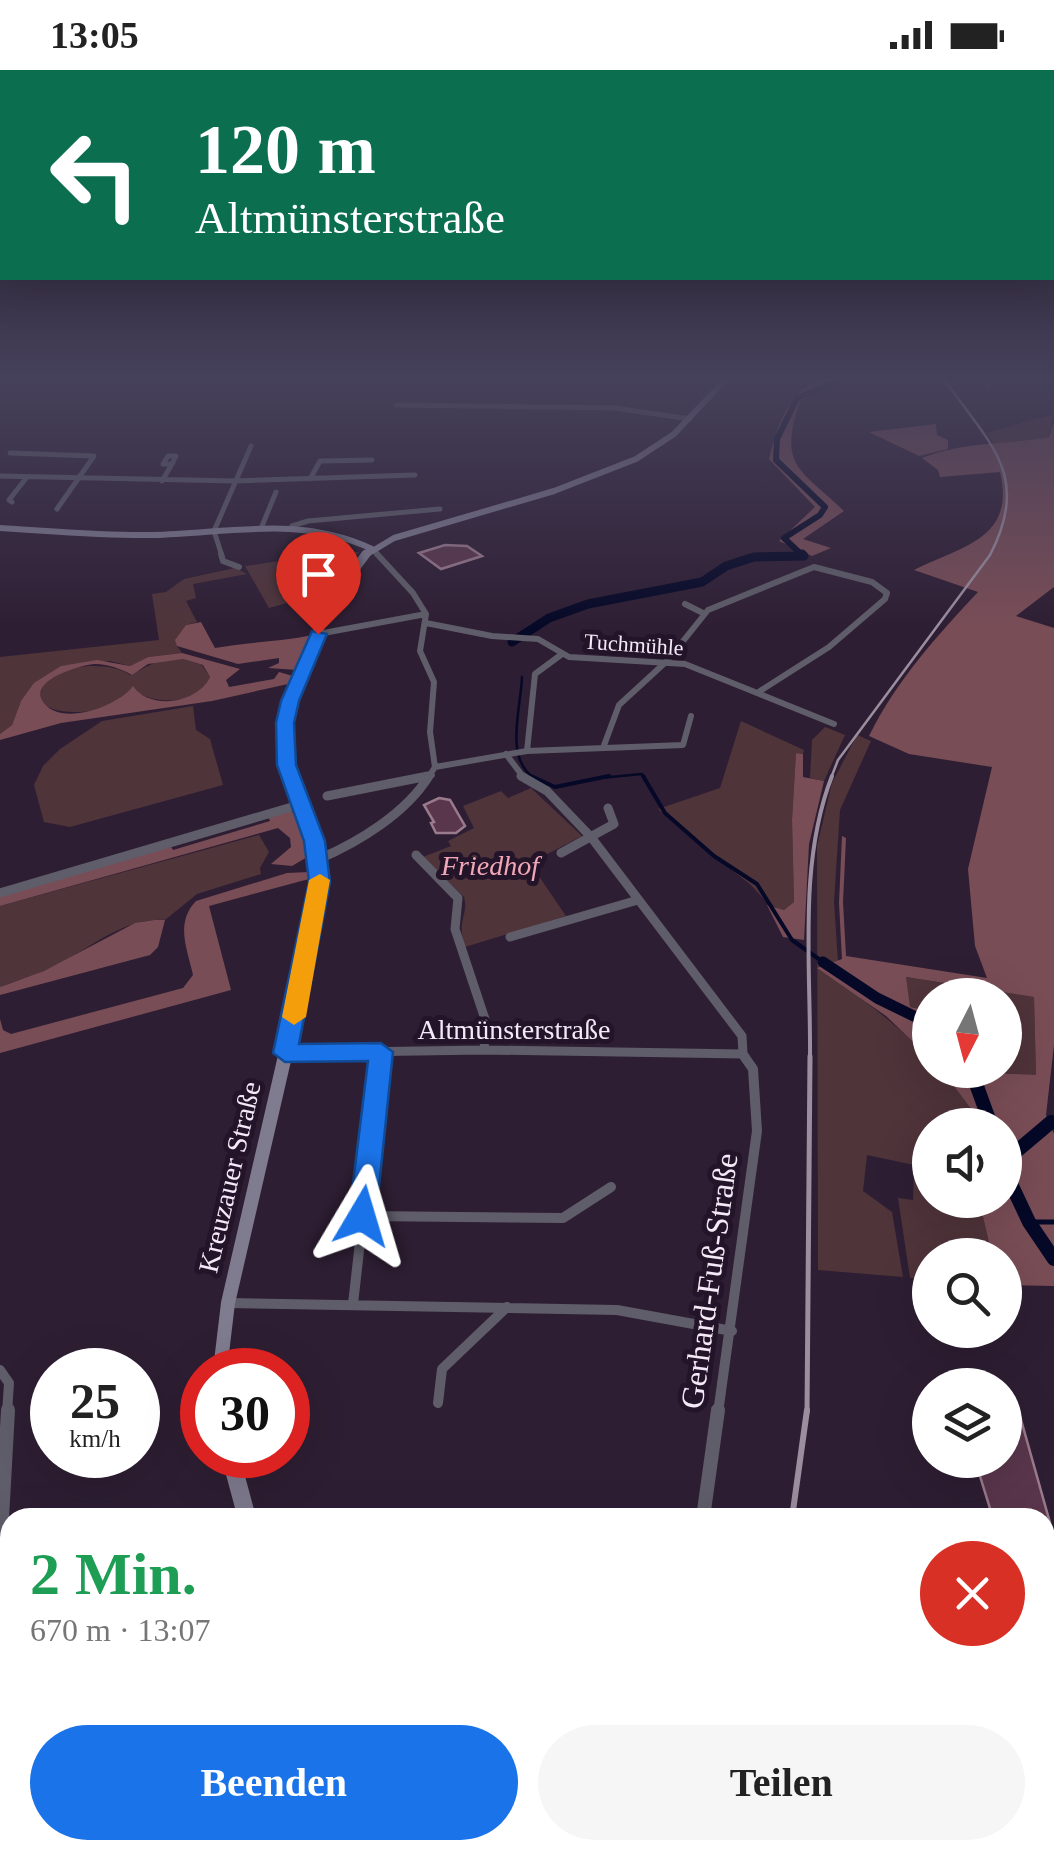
<!DOCTYPE html>
<html lang="de">
<head>
<meta charset="utf-8">
<style>
	body { margin:0; font-family:Georgia,serif; background:#f6f6f6; color:#222; height:100vh; display:flex; flex-direction:column; font-size:38px; white-space:nowrap }
	* { box-sizing:border-box; margin:0 }
	p { font-size:32px; color:#767676 }
	.icon { flex:none; width:55px; height:55px; fill:none; stroke:currentColor; stroke-width:2; stroke-linecap:round; stroke-linejoin:round }
	.map { position:relative; flex:1; overflow:hidden }
	.drawer { position:absolute; left:0px; top:1438px; width:1055px; height:352px; display:flex; flex-direction:column; background:#fff; border-radius:30px 30px 0 0; box-shadow:0 10px 40px #0002 }
	.drawer>* { flex:none }
	.top-card { position:absolute; left:0px; top:0px; width:1055px; height:210px; box-shadow:0 10px 40px #0002; background:#0b6e4f; color:#fff; overflow:hidden }
	.needle { width:65px; rotate:186deg }
	.tools { position:absolute; left:912px; top:908px; display:grid; gap:20px }
	.tools a { display:grid; place-items:center; width:110px; height:110px; border-radius:50%; background:#fff; box-shadow:0 10px 40px #0002; font-size:50px }
	.speed { position:absolute; left:30px; top:1278px; display:flex; gap:20px; font-size:50px; font-weight:700; text-align:center }
	.speed>* { display:grid; place-content:center; width:130px; height:130px; border-radius:50%; background:#fff; box-shadow:0 10px 40px #0002; line-height:1 }
	.speed small { font-size:25px; font-weight:400 }
	.speed .limit { border:15px solid #d22; background:#fff; color:#111 }
	.pin { position:absolute; display:grid; place-items:center; width:85px; height:85px; color:#fff; margin:-102px -42px; border-radius:50% 50% 50% 0; rotate:-45deg; box-shadow:0 0 10px #0007 }
	.pin .icon { rotate:45deg }
	.me { position:absolute; width:110px; margin:-55px; rotate:7deg; stroke-linejoin:round; filter:drop-shadow(0 0 8px #0008) }
	.turn { display:flex; align-items:center; gap:35px; height:210px; padding:0 30px; font-size:45px }
	.turn .icon { width:130px; height:130px; stroke-width:2.5 }
	.turn b { display:block; font-size:70px; line-height:85px }
	.round { display:grid; place-items:center; flex:none; width:105px; height:105px; border-radius:52px; background:#f6f6f6 }
	.headline { display:flex; align-items:center; justify-content:space-between; height:170px; padding:0 30px }
	h1 { font-size:60px; font-weight:800; line-height:75px; color:#1e9e55 }
	.button { display:flex; gap:20px; margin-top:auto; padding:20px 30px }
	.button a { flex:1; height:115px; border-radius:60px; background:#1a73e8; color:#fff; font-size:40px; font-weight:800; line-height:115px; text-align:center }
	.button a+a { background:#f6f6f6; color:#222 }
	.status { display:flex; justify-content:space-between; align-items:center; height:70px; padding:0 50px; background:#fff; direction:ltr }
	.status svg { height:28px; fill:currentColor }
	.map>svg:first-child { display:block }
</style>
</head>
<body>
<div class="status"><b>13:05</b><svg viewBox="0 0 49 12"><path d="M0 12V9h3v3zM5 12V6h3v6zM10 12V3h3v9zM15 12V0h3v12zM26 1h20v11H26zM47 4h2v5h-2z"/></svg></div>
<div class="map">
<svg width="1054" height="1789" viewBox="0 0 1054 1789">
	<rect width="100%" height="100%" fill="#2e1e33"/>
	<path fill="#4f343a" d="M 1054,344 L 1048,367 L 995,376 L 987,363 Z
		M 340,482 L 359,482 L 334,520 L 269,538 L 245,496 Z
		M 235,498 L 247,504 L 193,514 L 196,528 L 186,531 L 197,552 L 186,555 L 177,576 L 182,583 L 148,587 L 130,596 L 110,591 L 61,596 L 21,631 L 12,655 L 0,664 L 0,587 L 159,570 L 152,524 L 166,522 L 184,509 Z
		M 183,589 L 202,595 L 210,607 C 198,634 158,636 135,621 C 123,625 115,635 102,639 C 88,643 38,647 41,623 C 45,592 111,590 130,605 L 160,590 Z
		M 193,636 L 196,660 L 210,669 L 223,715 L 70,757 L 44,752 L 34,715 L 43,696 L 60,679 L 102,651 Z
		M 741,651 L 804,680 L 803,684 L 796,683 L 792,750 L 794,832 L 784,840 C 764,835 761,823 746,811 C 716,788 687,765 658,739 L 720,718 Z
		M 825,657 L 845,665 L 824,711 L 810,708 L 812,670 Z
		M 857,665 L 871,671 L 840,740 L 834,832 L 838,892 L 819,897 C 858,926 896,953 930,988 L 930,1000 L 942,1000 C 956,1013 975,1036 975,1055 L 930,1055 L 930,1130 L 979,1130 L 992,1185 L 930,1185 L 930,1209 L 910,1208 L 898,1128 L 913,1130 L 914,1095 L 867,1085 L 863,1121 L 892,1142 L 903,1207 L 818,1200 L 817,776 L 832,713 Z
		M 531,718 L 582,766 L 530,793 L 566,846 L 465,877 C 456,850 469,845 464,827 L 423,787 L 451,776 L 448,771 L 474,758 L 463,736 L 501,721 L 508,728 Z
		M 259,765 L 269,782 L 260,798 L 261,804 L 197,824 L 165,850 C 120,847 83,885 44,901 C 30,907 14,911 0,917 L 0,836 Z
		M 905,907 L 1034,927 L 1036,1006 L 980,1000 L 1005,1000 L 1005,925 L 930,925 L 930,941 L 910,937 Z"/>
	<path fill="#794d56" fill-rule="evenodd" d="M 819,309 L 844,309 L 800,331 C 778,397 799,398 844,441 L 803,469 L 831,478 L 812,486 L 779,471 L 815,437 L 769,389 C 778,355 786,325 819,309 Z
		M 1054,352 L 1054,517 L 1016,546 L 1054,558 L 1054,975 L 1046,1045 L 1054,1064 L 1054,1216 L 1005,1215 L 1005,1185 L 992,1185 L 979,1130 L 1005,1130 L 1005,1055 L 975,1055 L 975,1044 L 942,1000 L 1036,1005 L 1034,927 L 906,907 L 910,937 L 930,941 L 930,988 L 886,946 L 817,898 L 842,889 L 839,833 L 842,766 L 846,768 L 843,832 L 846,886 L 987,908 L 975,876 L 968,799 L 992,697 L 909,684 L 869,666 C 897,610 935,568 978,522 L 914,500 C 962,476 1016,469 1000,402 L 940,407 L 938,400 L 922,388 C 963,371 1006,375 1049,367 Z
		M 936,354 L 937,365 L 948,370 L 948,379 L 919,386 L 869,362 Z
		M 201,552 L 215,578 C 247,572 280,572 313,565 L 297,600 L 268,598 L 279,593 L 279,588 L 238,594 L 177,576 L 175,570 L 186,555 Z
		M 182,583 L 240,599 L 226,610 L 229,617 L 274,609 L 279,602 L 293,606 L 288,614 L 212,631 L 61,653 L 0,670 L 0,664 L 12,655 L 21,631 L 34,613 L 61,596 L 97,590 L 130,596 L 148,587 ZM 183,589 L 203,595 L 210,607 C 198,633 150,641 133,616 C 119,636 58,659 42,630 C 31,609 81,595 95,594 C 109,594 121,599 132,605 L 148,594 Z
		M 796,683 L 803,684 L 803,707 L 824,711 L 809,774 L 804,870 L 783,867 L 767,835 L 784,840 L 794,832 L 792,750 Z
		M 287,741 L 296,743 L 309,786 L 292,796 L 271,794 L 291,777 L 290,768 L 278,758 L 0,836 L 0,825 L 170,775 L 173,780 L 270,751 L 268,746 Z
		M 309,802 L 309,809 L 209,836 L 231,920 L 0,983 L 0,949 L 3,960 L 11,964 L 183,918 L 193,905 C 187,878 175,853 196,831 L 287,803 Z
		M 154,850 L 165,850 L 158,877 L 150,885 L 0,925 L 0,917 L 44,901 L 135,853 Z"/>
	<g fill="none" stroke-linecap="round" stroke-linejoin="round">
		<path stroke="#050826" stroke-width="2.5" d="M 522,607 C 521,638 504,688 534,708
			M 600,708 L 642,704 L 645,708"/>
		<path stroke="#050826" stroke-width="4" d="M 531,706 L 555,717 L 609,706
			M 643,706 L 665,743 L 714,786 L 757,814 L 792,870 L 823,892"/>
		<path stroke="#050826" stroke-width="5" d="M 1029,1152 L 1054,1152"/>
		<path stroke="#050826" stroke-width="6" d="M 803,486 L 784,468 L 820,445 L 825,437 L 776,390 L 777,369 L 797,328 L 842,309"/>
		<path stroke="#050826" stroke-width="9" d="M 512,572 L 549,548 L 588,534 L 702,512 L 726,496 L 754,487 L 804,486 L 802,484"/>
		<path stroke="#050826" stroke-width="11" d="M 823,892 L 877,928 L 930,954"/>
		<path stroke="#050826" stroke-width="14" d="M 971,1000 L 991,1055
			M 1005,1091 L 1051,1052
			M 1005,1101 L 1029,1152 L 1054,1189"/>
	</g>
	<path fill="#5a364c" stroke="#9a7b8d" stroke-width="2.5" d="M 445,475 L 467,476 L 482,486 L 441,499 L 419,483 Z
		M 439,728 L 450,730 L 465,756 L 456,763 L 436,763 L 431,753 L 434,752 L 424,735 Z
		M 1005,1339 L 1018,1339 L 1054,1467 L 1054,1570 L 1045,1570 L 1045,1448 L 993,1448 L 975,1390 L 1005,1390 Z
		M 331,1780 L 464,1780 L 463,1789 L 329,1789 Z"/>
	<g fill="none" stroke-linecap="round" stroke-linejoin="round">
		<path stroke="#5f5d69" stroke-width="5" d="M 982,309 L 989,316
			M 396,335 L 615,338 L 690,349
			M 10,383 L 94,386 L 57,439
			M 168,386 L 176,386 L 172,394 L 163,394 Z
			M 0,406 L 235,411 L 415,405
			M 310,409 L 320,391 L 372,390
			M 162,411 L 172,394
			M 12,432 L 9,430 L 27,407
			M 262,456 L 276,422
			M 292,456 L 308,451 L 440,439
			M 372,479 L 379,486
			M 222,486 L 214,461 L 251,376"/>
		<path stroke="#5f5d69" stroke-width="6" d="M 221,484 L 223,491 L 239,497
			M 377,484 L 413,523 L 426,544 L 420,581 L 434,612 L 430,662 L 435,697 L 428,708
			M 685,534 L 703,543
			M 426,553 L 492,566 L 538,569 L 569,587 L 685,594 L 834,654
			M 318,564 L 426,544
			M 603,678 L 619,635 L 668,590 L 708,540 L 814,497 L 872,512 L 887,523 L 885,529 L 829,577 L 760,621
			M 527,681 L 535,604 L 562,584
			M 506,684 L 524,708
			M 435,697 L 527,681 L 683,675 L 691,646
			M 415,708 L 432,705"/>
		<path stroke="#5f5d69" stroke-width="9" d="M 521,706 L 547,721 L 591,767 L 742,966 L 743,984
			M 327,726 L 428,706
			M 561,783 L 614,754 L 608,738
			M 416,785 L 458,828 L 455,859 L 486,952 L 484,980
			M 319,789 C 359,772 406,743 429,706
			M 0,823 L 302,734
			M 510,867 L 638,830
			M 285,983 L 484,980 L 743,984
			M 743,984 L 746,989
			M 380,989 L 381,982"/>
		<path stroke="#5f5d69" stroke-width="10" d="M 363,1146 L 563,1148 L 611,1117
			M 228,1233 L 617,1240 L 732,1261
			M 353,1234 L 381,986
			M 0,1300 L 9,1313 L 7,1343
			M 438,1333 L 442,1299 L 507,1237
			M 718,1343 L 757,1061 L 753,999 L 744,986"/>
		<path stroke="#5f5d69" stroke-width="14" d="M 703,1448 L 718,1340
			M 0,1485 L 8,1340
			M 0,1581 L 10,1579"/>
		<path stroke="#807c90" stroke-width="6" d="M 0,458 C 51,461 102,466 153,465 C 230,463 300,445 372,479
			M 364,486 L 394,468 L 554,421 L 636,389 L 674,364 L 726,309"/>
		<path stroke="#807c90" stroke-width="9" d="M 292,708 C 268,640 325,537 366,484"/>
		<path stroke="#807c90" stroke-width="11" d="M 284,989 L 319,819 L 314,771 L 291,706"/>
		<path stroke="#807c90" stroke-width="14" d="M 220,1300 L 228,1233 L 285,986"/>
		<path stroke="#807c90" stroke-width="18" d="M 230,1385 L 247,1448
			M 992,1780 L 1054,1781
			M 289,1789 L 290,1780"/>
		<path stroke="#9b8e9f" stroke-width="2.5" d="M 831,708 L 838,690 L 990,485 C 1032,405 989,374 944,309"/>
		<path stroke="#9b8e9f" stroke-width="4" d="M 810,989 C 811,896 798,793 832,706"/>
		<path stroke="#9b8e9f" stroke-width="5" d="M 807,1343 L 810,986"/>
		<path stroke="#9b8e9f" stroke-width="6" d="M 792,1448 L 807,1340
			M 644,1789 L 649,1780"/>
	</g>
	<linearGradient id="sky" x2="0" y2="1"><stop stop-color="#19101c"/><stop offset="0.55" stop-color="#46415b"/><stop offset="1" stop-color="#46415b" stop-opacity="0"/></linearGradient>
	<rect width="1054" height="560" fill="url(#sky)"/>
	<path fill="#1a73e8" stroke="#114b97" stroke-width="2.5" d="M 312,561 L 327,564 L 299,631 L 294,653 L 296,695 L 325,771 L 330,812 L 299,974 L 381,973 L 393,982 L 376,1146 L 372,1153 L 362,1157 L 353,1153 L 349,1146 L 368,991 L 285,992 L 273,983 L 309,812 L 304,771 L 277,695 L 276,653 L 281,631 Z"/>
	<path fill="#f59e0b" d="M 320,804 L 330,810 L 306,947 L 294,955 L 282,947 L 309,810 Z"/>
	<g text-anchor="middle" stroke-width="10" stroke-linejoin="round" paint-order="stroke">
		<g font-size="22" fill="#f4e9f7" stroke="#241429">
			<text transform="translate(634 574) rotate(4)" y="8">Tuchmühle</text>
		</g>
		<g font-size="28" font-style="italic" fill="#f2a7b6" stroke="#241429">
			<text x="490" y="805">Friedhof</text>
		</g>
		<g font-size="28" fill="#f4e9f7" stroke="#241429">
			<text x="514" y="969">Altmünsterstraße</text>
			<text transform="translate(229 1107) rotate(-77)" y="10">Kreuzauer Straße</text>
		</g>
		<g font-size="32" fill="#f4e9f7" stroke="#241429">
			<text transform="translate(709 1211) rotate(-82)" y="11">Gerhard-Fuß-Straße</text>
		</g>
	</g>
</svg>
<div class="tools">
<a><svg class="needle" viewBox="-14 -14 28 28"><path d="M0-13l5 13h-10z" fill="#e53935"/><path d="M0 13l5-13h-10z" fill="#767676"/></svg></a>
<a><svg class="icon" aria-label="sound" viewBox="0 0 24 24"><path d="M4 9h4l5-4v14l-5-4H4zM17 9q2 3 0 6"/></svg></a>
<a><svg class="icon" aria-label="search" viewBox="0 0 24 24"><circle cx="10" cy="10" r="6"/><path d="M15 15l6 6"/></svg></a>
<a><svg class="icon" aria-label="layers" viewBox="0 0 24 24"><path d="M12 4l9 5-9 5-9-5zM3 14l9 5 9-5"/></svg></a>
</div>
<div class="speed"><div>25<small>km/h</small></div><div class="limit">30</div></div>
<div class="pin" style="left:318px;top:564px;background:#d93025"><svg class="icon" aria-label="arrive" viewBox="0 0 24 24"><path d="M6 21V4h12l-3 4 3 4H6"/></svg></div>
<svg class="me" style="left:362px;top:1146px" viewBox="-20 -20 40 40"><path d="M0-17L14 15 0 8-14 15z" fill="#1a73e8" stroke="#fff" stroke-width="4"/></svg>
<div class="top-card">
<div class="turn"><svg class="icon" aria-label="left" viewBox="0 0 24 24"><path d="M17 20v-9H6M10 6l-5 5 5 5"/></svg><div><b>120 m</b>Altmünsterstraße</div></div>
</div>
<section class="drawer">
<div class="headline"><div><h1>2 Min.</h1><p>670 m · 13:07</p></div><a class="round" style="background:#d93025;color:#fff"><svg class="icon" aria-label="close" viewBox="0 0 24 24"><path d="M6 6l12 12M18 6L6 18"/></svg></a></div>
<div class="button"><a>Beenden</a><a>Teilen</a></div>
</section>
</div>
</body>
</html>
